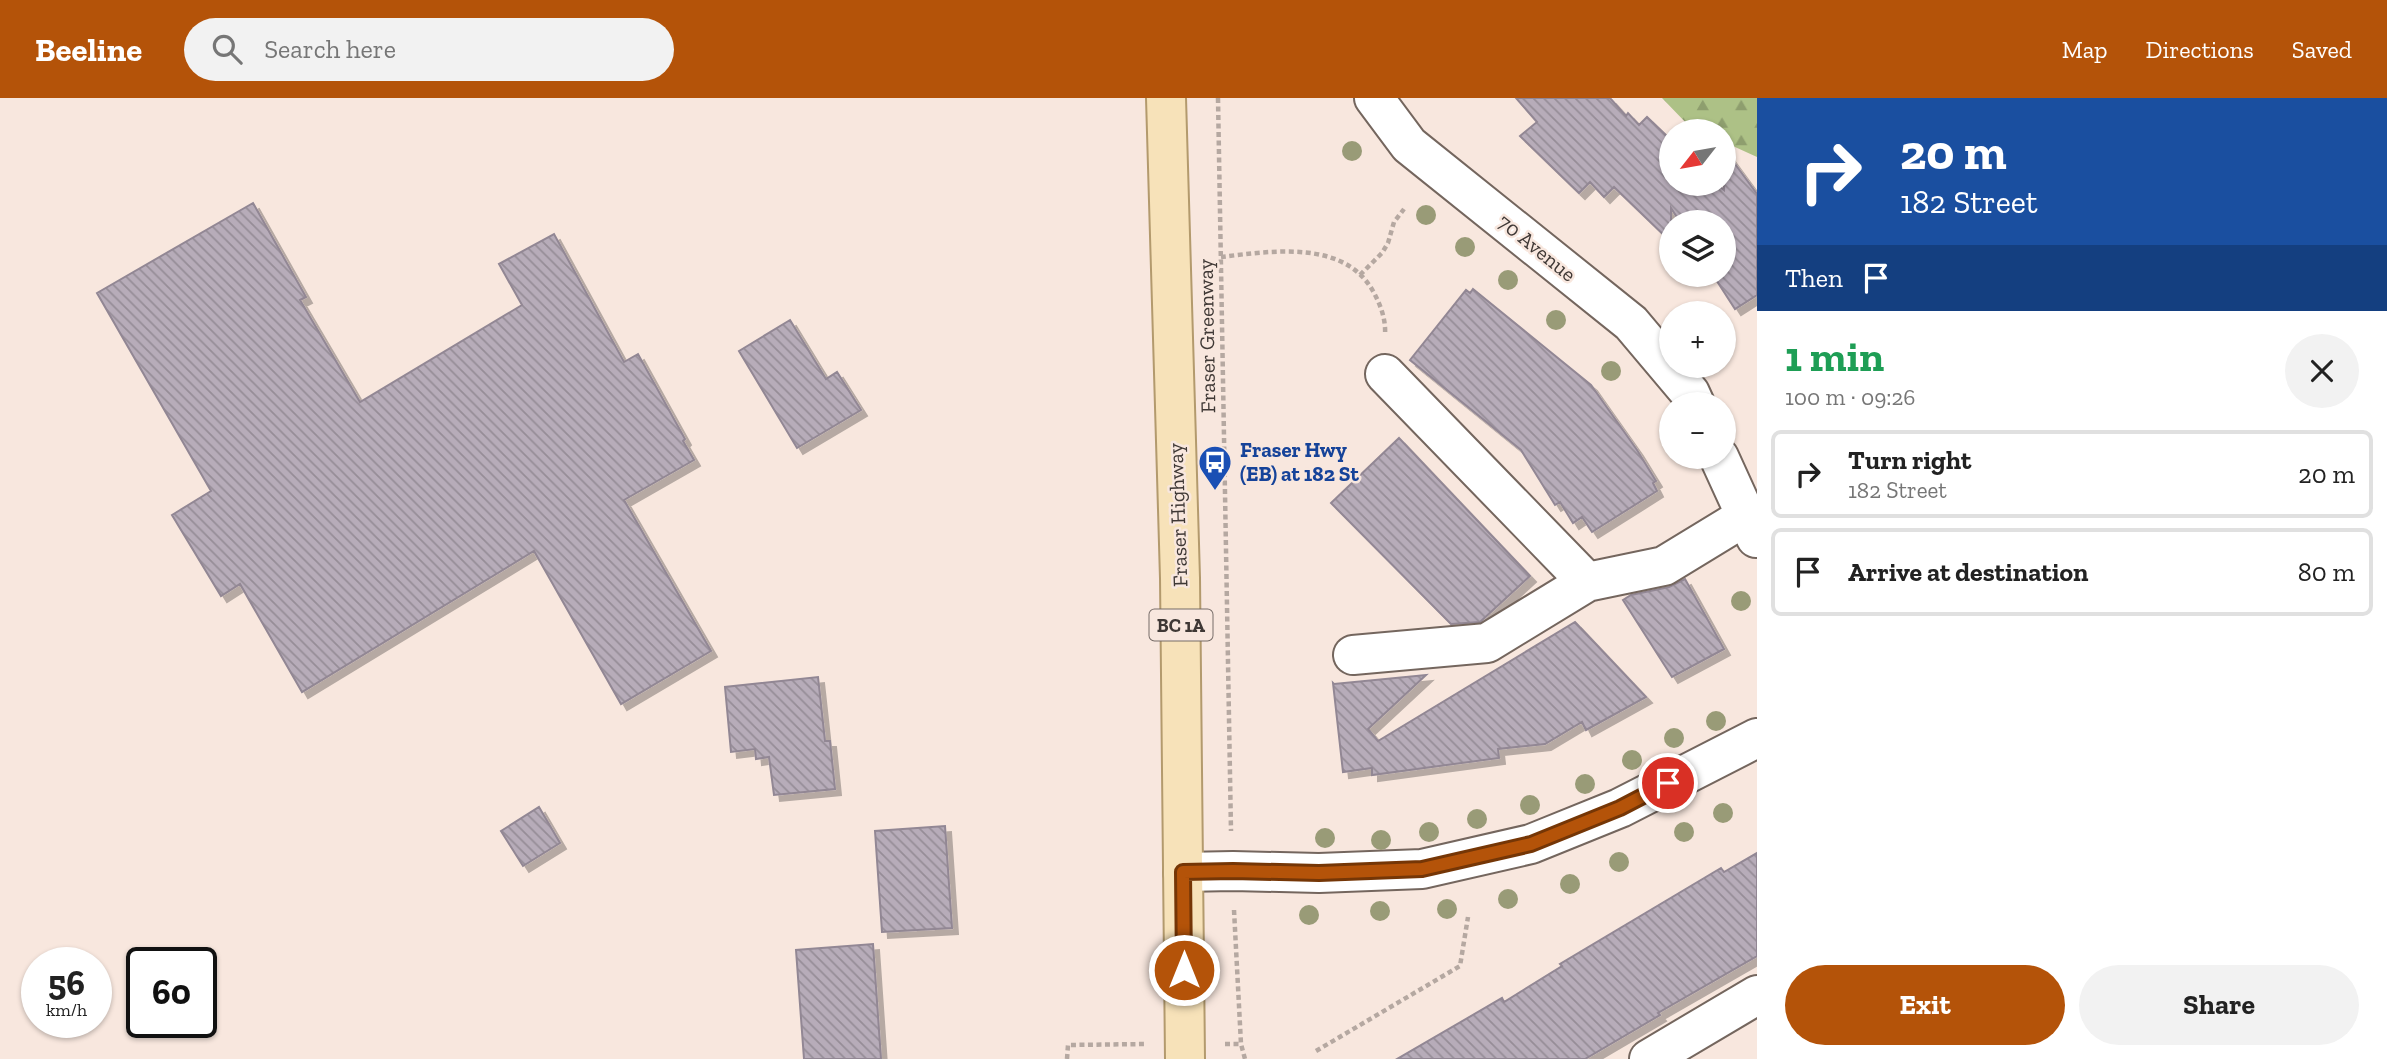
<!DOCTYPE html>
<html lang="en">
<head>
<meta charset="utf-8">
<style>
	body { margin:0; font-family:"Zilla Slab",serif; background:#f2f2f2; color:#222; height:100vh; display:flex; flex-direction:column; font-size:26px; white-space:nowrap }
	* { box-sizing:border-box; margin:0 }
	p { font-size:23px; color:#767676 }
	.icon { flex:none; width:38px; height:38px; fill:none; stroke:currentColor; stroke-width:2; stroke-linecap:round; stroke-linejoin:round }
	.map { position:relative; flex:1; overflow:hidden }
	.sheet { display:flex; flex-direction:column; background:#fff; width:630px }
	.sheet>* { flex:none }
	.banner { background:#1a4fa0; color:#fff; overflow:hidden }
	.needle { width:46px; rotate:239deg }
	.tools { position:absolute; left:1659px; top:21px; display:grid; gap:14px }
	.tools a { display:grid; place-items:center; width:77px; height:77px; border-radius:50%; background:#fff; box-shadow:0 2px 5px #0004; font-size:35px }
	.speed { position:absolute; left:21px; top:849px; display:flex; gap:14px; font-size:35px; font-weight:700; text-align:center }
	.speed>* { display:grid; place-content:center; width:91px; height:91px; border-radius:50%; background:#fff; box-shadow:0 2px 5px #0004; line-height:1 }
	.speed small { font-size:18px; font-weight:400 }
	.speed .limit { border:4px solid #111; border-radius:10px; background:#fff; color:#111 }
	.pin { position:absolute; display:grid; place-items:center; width:60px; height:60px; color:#fff; margin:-30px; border:4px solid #fff; border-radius:50%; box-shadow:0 2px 7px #0007 }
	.me { position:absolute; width:77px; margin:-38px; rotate:0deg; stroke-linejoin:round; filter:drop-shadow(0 0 5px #0008) }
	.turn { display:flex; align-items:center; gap:24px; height:147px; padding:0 28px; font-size:32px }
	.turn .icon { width:91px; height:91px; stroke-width:2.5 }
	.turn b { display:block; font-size:49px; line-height:60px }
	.then { display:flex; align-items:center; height:66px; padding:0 28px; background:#0003; gap:14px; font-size:26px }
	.round { display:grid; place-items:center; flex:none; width:74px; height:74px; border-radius:37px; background:#f2f2f2 }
	.headline { display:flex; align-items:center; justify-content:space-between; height:119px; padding:0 28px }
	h1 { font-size:42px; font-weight:700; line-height:52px; color:#1e9e55 }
	.primary-button { display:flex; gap:14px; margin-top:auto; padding:14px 28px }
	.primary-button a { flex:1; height:80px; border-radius:42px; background:#b45309; color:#fff; font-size:28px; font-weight:700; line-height:80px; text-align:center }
	.primary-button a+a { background:#f2f2f2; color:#222 }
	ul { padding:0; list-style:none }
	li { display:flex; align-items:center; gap:21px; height:88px; margin:0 14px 10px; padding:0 14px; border:4px solid #e0e0e0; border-radius:10px }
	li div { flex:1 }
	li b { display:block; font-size:26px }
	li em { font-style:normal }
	header { display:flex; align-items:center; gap:42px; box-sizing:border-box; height:98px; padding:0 35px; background:#b45309; color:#fff }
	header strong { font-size:33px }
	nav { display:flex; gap:38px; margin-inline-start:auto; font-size:24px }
	.search { width:490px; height:63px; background:#f2f2f2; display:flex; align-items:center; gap:18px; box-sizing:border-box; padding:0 24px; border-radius:38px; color:#767676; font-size:26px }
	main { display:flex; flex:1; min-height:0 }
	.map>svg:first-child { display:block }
</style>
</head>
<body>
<header>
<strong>Beeline</strong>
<div class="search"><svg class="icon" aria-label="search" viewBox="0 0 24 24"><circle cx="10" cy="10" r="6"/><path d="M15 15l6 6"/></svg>Search here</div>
<nav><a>Map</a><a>Directions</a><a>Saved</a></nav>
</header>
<main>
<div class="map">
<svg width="1757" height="961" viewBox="0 0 1757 961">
	<defs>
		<pattern id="forest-firs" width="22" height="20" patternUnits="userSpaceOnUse" patternTransform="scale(1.75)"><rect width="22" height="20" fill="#adc186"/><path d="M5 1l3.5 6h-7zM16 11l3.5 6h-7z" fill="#8e9e6e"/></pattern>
		<pattern id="building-back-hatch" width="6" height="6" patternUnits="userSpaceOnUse" patternTransform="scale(1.75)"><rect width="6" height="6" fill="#b7acb9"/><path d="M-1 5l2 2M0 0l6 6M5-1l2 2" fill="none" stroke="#968d97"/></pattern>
		<filter id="shadow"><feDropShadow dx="6" dy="6" stdDeviation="0" flood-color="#0004"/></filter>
	</defs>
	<rect width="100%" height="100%" fill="#f8e7de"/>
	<path fill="url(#forest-firs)" d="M 1662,0 L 1757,0 L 1757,59 L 1724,44 L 1724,33 L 1699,33 L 1690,29 Z"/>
	<path fill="url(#building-back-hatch)" stroke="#928794" stroke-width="2" filter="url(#shadow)" d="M 1516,0 L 1610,0 L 1626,18 L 1628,15 L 1639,27 L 1647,19 L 1671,42 L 1671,86 L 1717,86 L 1724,92 L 1724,51 L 1757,96 L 1757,197 L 1735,211 L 1713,177 L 1724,177 L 1724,124 L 1680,124 L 1671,110 L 1671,144 L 1614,89 L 1604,99 L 1590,84 L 1579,95 L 1520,38 L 1537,24 Z
		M 253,105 L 306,199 L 300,202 L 360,304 L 522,207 L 499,166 L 554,136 L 624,264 L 638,256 L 685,341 L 683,343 L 694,362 L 624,402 L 711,553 L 621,606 L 534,453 L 302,594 L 240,486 L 221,498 L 172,417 L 211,393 L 97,195 Z
		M 1473,191 L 1591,287 L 1637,352 L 1656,383 L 1653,385 L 1657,393 L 1592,434 L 1582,419 L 1573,425 L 1560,404 L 1555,407 L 1521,352 L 1410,262 L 1466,192 L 1470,195 Z
		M 790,222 L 826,281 L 837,274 L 861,312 L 797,350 L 739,253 Z
		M 1399,340 L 1530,478 L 1480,524 L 1451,526 L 1331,405 Z
		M 1685,481 L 1724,551 L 1672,579 L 1623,502 L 1631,497 L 1669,489 Z
		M 1575,524 L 1646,599 L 1586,632 L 1582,624 L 1545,646 L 1498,651 L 1499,660 L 1372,677 L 1372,670 L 1343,674 L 1333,585 L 1334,586 L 1426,577 L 1368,631 L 1378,643 Z
		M 818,579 L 825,643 L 830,643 L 835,691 L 774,697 L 769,659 L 756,661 L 755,651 L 731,654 L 725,589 Z
		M 539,709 L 560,745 L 523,768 L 501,733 Z
		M 945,728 L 952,830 L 882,834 L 875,733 Z
		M 1757,755 L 1757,858 L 1658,915 L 1660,917 L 1585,961 L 1397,961 L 1502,900 L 1504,904 L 1562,868 L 1560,866 L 1721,770 L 1724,774 Z
		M 873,846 L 881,961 L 804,961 L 796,852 Z"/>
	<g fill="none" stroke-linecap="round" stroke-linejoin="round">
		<defs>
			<path id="minor" d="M 1374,0 L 1409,47 L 1631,225 L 1690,295 L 1695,306
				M 1385,276 L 1587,484
				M 1719,359 L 1756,440
				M 1353,557 L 1487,545 L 1587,484 L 1664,468 L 1746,418
				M 1183,774 L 1233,773 L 1319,775 L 1422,771 L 1531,746 L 1620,710 L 1757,640
				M 1649,961 L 1757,897"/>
			<path id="major" d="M 1166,0 L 1180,480 L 1185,961"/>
		</defs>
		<use href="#minor" stroke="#74665e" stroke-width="42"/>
		<use href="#major" stroke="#b39a6d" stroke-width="42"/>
		<path stroke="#b5a8a1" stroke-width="4.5" stroke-dasharray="5 3.5" stroke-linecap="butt" d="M 1218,0 L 1231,733
			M 1221,159 C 1271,153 1346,141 1374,195 C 1381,208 1386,222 1385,237
			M 1360,177 L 1382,155 L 1388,145 L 1394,124 L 1404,111
			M 1234,812 L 1241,946 L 1245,961
			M 1225,946 L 1241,946
			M 1316,953 L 1460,868 L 1468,819
			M 1067,961 L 1068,947 L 1146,946"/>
		<use href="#minor" stroke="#fff" stroke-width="38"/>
		<use href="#major" stroke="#f7e2b9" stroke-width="38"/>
	</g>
	<g fill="#999b77">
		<circle cx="1352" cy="53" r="10"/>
		<circle cx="1426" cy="117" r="10"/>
		<circle cx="1465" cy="149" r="10"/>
		<circle cx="1508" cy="182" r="10"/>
		<circle cx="1556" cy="222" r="10"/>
		<circle cx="1611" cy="273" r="10"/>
		<circle cx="1741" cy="503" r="10"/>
		<circle cx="1716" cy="623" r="10"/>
		<circle cx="1674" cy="640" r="10"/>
		<circle cx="1632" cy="662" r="10"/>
		<circle cx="1585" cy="686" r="10"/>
		<circle cx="1530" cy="707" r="10"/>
		<circle cx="1723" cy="715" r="10"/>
		<circle cx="1477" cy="721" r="10"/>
		<circle cx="1429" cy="734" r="10"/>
		<circle cx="1684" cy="734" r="10"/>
		<circle cx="1325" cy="740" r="10"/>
		<circle cx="1381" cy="742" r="10"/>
		<circle cx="1619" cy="764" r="10"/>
		<circle cx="1570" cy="786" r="10"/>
		<circle cx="1508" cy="801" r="10"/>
		<circle cx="1447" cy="811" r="10"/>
		<circle cx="1380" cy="813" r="10"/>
		<circle cx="1309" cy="817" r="10"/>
	</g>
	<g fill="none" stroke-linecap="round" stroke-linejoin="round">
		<defs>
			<path id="route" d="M 1184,872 L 1183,774 L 1233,773 L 1319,775 L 1422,771 L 1531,746 L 1620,710 L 1668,685"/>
		</defs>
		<use href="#route" stroke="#753606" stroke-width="18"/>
		<use href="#route" stroke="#b45309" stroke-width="12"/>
	</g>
	<defs>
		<symbol id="bus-pin" viewBox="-11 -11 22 30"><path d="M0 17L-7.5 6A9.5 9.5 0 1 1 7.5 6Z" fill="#1a4fb4" stroke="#f8e7de"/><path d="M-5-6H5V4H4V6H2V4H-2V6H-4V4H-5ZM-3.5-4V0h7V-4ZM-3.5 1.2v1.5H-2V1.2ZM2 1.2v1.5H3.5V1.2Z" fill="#fff"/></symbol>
	</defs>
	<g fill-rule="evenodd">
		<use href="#bus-pin" x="1196" y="345" width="38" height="52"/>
	</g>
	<g text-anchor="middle" stroke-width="5" stroke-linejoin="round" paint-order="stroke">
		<rect fill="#f8e7de" stroke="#766c68" stroke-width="2" x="1149.5" y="511.5" width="63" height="31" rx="5"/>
		<g font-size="19" font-weight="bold" fill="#3f3835">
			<text x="1181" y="534">BC 1A</text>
		</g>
		<g font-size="21" fill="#3f3835" stroke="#f8e7de">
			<text transform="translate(1537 150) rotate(39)" y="7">70 Avenue</text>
			<text transform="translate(1207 238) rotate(-91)" y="7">Fraser Greenway</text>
			<text transform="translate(1178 417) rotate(-92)" y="7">Fraser Highway</text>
		</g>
		<g font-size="21" font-weight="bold" fill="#164399" stroke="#f8e7de" text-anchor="start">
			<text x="1240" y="359">Fraser Hwy<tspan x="1240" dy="24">(EB) at 182 St</tspan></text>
		</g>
	</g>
</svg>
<div class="tools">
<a><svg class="needle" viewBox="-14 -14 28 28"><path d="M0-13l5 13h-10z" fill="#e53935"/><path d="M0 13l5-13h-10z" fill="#767676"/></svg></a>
<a><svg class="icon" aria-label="layers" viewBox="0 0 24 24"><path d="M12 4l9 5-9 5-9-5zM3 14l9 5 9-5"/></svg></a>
<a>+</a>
<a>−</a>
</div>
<div class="speed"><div>56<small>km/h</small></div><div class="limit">60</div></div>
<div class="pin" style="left:1668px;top:685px;background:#d93025"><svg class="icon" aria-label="arrive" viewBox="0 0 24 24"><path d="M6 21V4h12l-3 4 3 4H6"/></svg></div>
<svg class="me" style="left:1184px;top:872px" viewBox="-20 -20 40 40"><circle r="17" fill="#b45309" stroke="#fff" stroke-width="3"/><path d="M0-11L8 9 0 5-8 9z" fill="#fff"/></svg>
</div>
<section class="sheet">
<div class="banner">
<div class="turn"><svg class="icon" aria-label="right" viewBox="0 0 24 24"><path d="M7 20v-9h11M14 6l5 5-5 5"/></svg><div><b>20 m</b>182 Street</div></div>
<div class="then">Then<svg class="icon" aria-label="arrive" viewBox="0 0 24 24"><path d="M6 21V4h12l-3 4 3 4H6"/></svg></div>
</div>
<div class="headline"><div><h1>1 min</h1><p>100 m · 09:26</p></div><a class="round"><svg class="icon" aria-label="close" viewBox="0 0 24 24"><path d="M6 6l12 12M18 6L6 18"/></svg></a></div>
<ul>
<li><svg class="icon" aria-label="right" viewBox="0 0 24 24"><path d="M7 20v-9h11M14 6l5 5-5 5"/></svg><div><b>Turn right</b><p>182 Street</p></div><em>20 m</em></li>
<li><svg class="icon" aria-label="arrive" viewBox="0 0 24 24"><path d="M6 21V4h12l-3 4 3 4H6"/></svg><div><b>Arrive at destination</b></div><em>80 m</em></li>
</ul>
<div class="primary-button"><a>Exit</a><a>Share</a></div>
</section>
</main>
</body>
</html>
